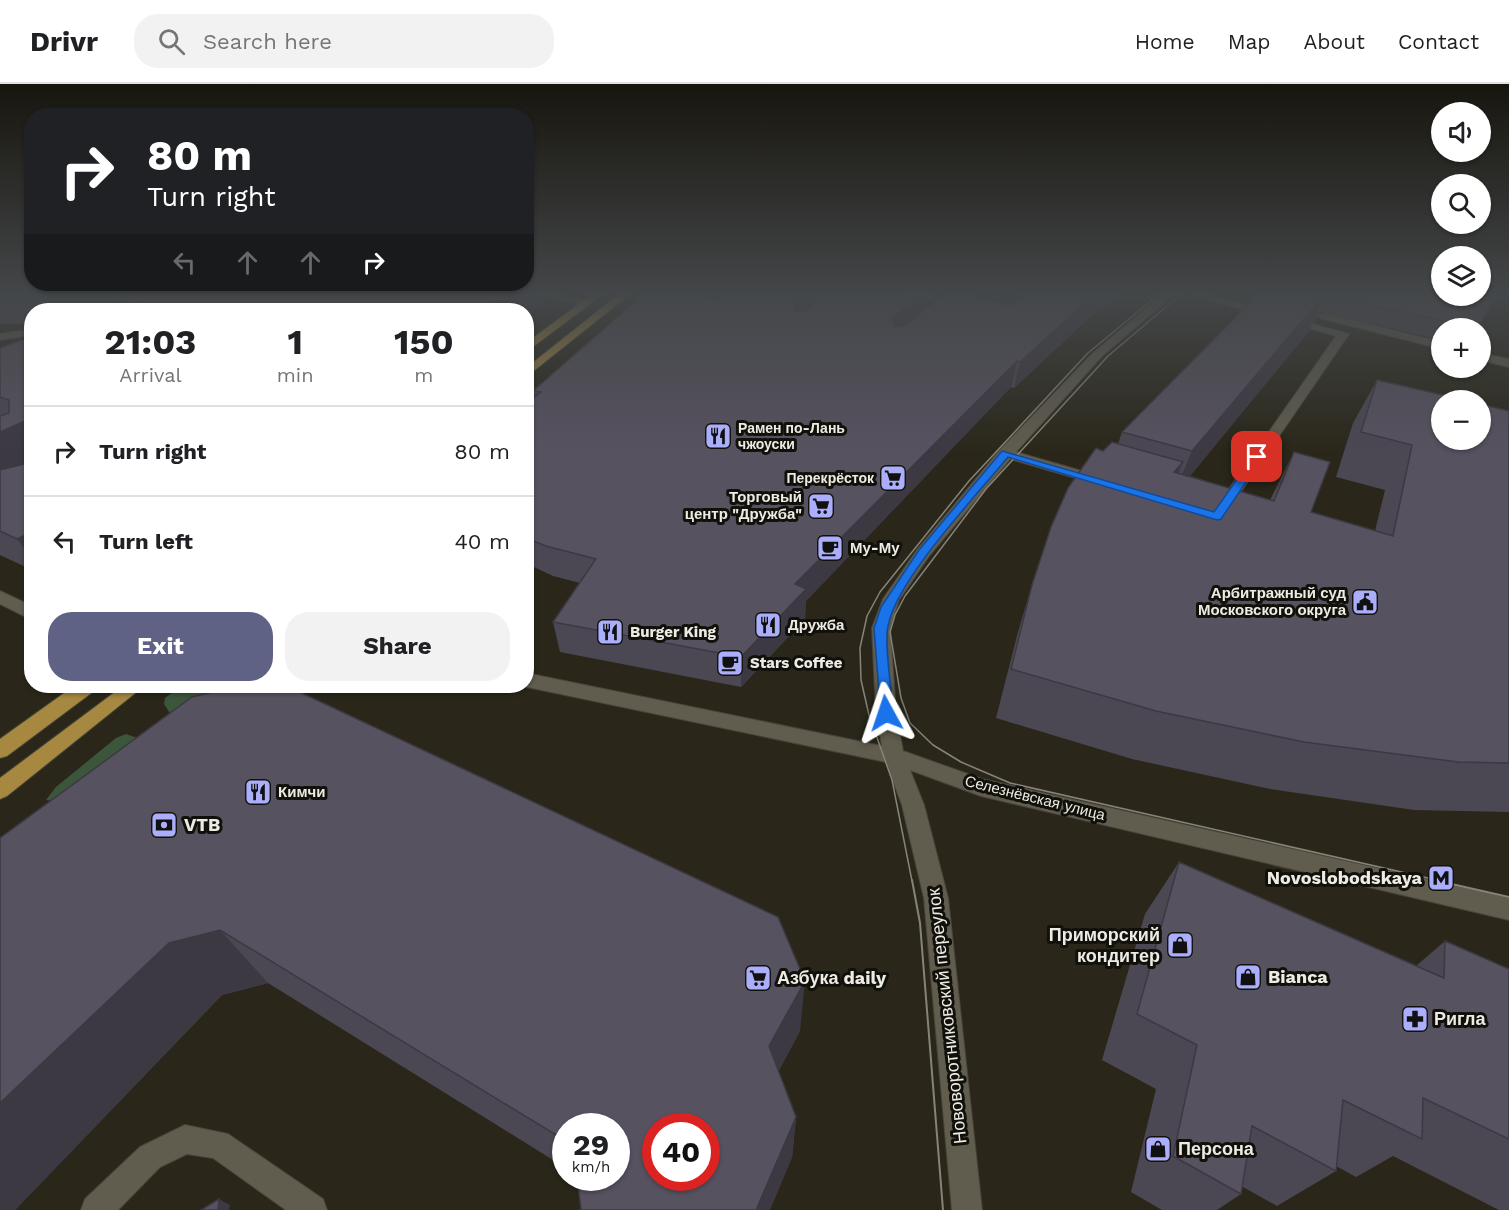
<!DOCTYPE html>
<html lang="en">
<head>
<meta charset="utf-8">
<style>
	body { margin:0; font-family:"Work Sans",sans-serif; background:#f2f2f2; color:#202124; height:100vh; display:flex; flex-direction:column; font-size:22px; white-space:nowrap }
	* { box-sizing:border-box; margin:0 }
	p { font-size:20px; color:#757577 }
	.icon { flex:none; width:33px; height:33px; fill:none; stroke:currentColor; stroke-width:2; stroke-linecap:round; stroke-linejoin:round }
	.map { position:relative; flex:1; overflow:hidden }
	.side { position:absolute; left:24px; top:219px; width:510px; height:390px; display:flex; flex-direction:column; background:#fff; border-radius:24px; box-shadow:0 2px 4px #0004 }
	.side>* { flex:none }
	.banner { position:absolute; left:24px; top:24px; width:510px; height:183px; border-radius:24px; box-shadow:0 2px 4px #0004; background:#202124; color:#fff; overflow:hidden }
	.controls { position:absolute; left:1431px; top:18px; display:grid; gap:12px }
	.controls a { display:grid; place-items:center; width:60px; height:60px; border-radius:50%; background:#fff; box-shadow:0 2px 4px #0004; font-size:30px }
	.speed { position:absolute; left:552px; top:1029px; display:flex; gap:12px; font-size:30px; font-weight:700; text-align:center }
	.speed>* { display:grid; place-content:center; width:78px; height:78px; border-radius:50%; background:#fff; box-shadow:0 2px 4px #0004; line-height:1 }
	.speed small { font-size:15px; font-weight:400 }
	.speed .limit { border:9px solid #d22; background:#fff; color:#111 }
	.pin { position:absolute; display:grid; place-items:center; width:51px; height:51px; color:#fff; margin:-26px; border-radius:12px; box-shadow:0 3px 9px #0006 }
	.me { position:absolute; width:66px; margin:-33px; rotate:355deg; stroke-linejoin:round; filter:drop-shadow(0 0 4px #0008) }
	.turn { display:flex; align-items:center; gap:21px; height:126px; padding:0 24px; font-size:27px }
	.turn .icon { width:78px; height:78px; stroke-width:2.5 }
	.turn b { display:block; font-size:42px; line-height:51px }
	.lanes { display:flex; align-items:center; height:57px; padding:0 24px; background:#0003; justify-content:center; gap:30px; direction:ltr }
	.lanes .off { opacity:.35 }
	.eta { display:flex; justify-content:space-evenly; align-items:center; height:102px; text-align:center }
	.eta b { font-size:36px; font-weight:700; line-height:42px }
	.primary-button { display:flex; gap:12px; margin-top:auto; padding:12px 24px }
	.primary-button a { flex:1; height:69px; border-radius:24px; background:#5f6185; color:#fff; font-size:24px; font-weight:700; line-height:69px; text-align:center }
	.primary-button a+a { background:#f2f2f2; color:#202124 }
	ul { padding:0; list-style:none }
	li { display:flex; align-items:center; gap:18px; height:90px; padding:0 24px; border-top:2px solid #e0e0e0 }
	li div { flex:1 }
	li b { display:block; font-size:22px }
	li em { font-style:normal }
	header { display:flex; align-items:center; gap:36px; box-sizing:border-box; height:84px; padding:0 30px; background:#fff; border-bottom:2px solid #e0e0e0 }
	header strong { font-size:28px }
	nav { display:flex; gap:33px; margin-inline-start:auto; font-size:21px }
	.search { width:420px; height:54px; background:#f2f2f2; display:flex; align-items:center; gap:15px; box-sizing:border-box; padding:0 21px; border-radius:24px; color:#757577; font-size:22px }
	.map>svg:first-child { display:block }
</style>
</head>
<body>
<header>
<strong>Drivr</strong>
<div class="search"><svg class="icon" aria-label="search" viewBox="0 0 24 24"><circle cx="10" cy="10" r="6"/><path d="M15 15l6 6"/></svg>Search here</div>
<nav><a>Home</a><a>Map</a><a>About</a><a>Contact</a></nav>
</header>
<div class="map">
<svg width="1509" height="1126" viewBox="0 0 1509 1126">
	<rect width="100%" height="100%" fill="#2a271a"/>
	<path fill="#3c563c" d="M 181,602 L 232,602 L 237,604 L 184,651 L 164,620 L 165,614 Z
		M 126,650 L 140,655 L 83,721 L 46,716 L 56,703 L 116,654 Z"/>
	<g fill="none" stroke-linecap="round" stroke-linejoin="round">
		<defs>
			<path id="minor" d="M 536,211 L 558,211 L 592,218 L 587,221 Z
				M 908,211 L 926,211 L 966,221 L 961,224 Z
				M 1162,211 L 1173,211 L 1101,273 L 1016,368 L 1106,394 L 1106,400 L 1096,400 L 1010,375 L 929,472 L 899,516 L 890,544 L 896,629 L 903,667 L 982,695 L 1509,814 L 1509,836 L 981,712 L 910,686 L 924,721 L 948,814 L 982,1126 L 952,1126 L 924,814 L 902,721 L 886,678 L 522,602 L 526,602 L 526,589 L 882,662 L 876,629 L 872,544 L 883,515 L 917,466 L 1000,366 L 1093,269 Z
				M 1192,211 L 1207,211 L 1349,250 L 1227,428 L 1222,429 L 1215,425 L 1336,252 Z
				M 1323,229 L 1442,258 L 1442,265 L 1319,234 L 1318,232 Z
				M 32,245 L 32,251 L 0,256 L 0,250 Z
				M 1480,269 L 1509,275 L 1509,283 L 1480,276 Z
				M 0,507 L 32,522 L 32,536 L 0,520 Z
				M 185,1041 L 228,1050 L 323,1115 L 327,1126 L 286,1126 L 213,1074 L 187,1070 L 160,1083 L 118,1126 L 81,1126 L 85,1115 L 140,1063 Z"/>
			<path id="major" d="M 591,211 L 602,211 L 526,268 L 526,259 Z
				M 618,211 L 629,211 L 526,293 L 526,284 Z
				M 74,602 L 96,602 L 94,607 L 7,672 L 0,674 L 0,655 Z
				M 123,602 L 144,602 L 7,712 L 0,715 L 0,694 Z"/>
		</defs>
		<use href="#minor" stroke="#47453a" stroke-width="2"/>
		<use href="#major" stroke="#47453a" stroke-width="2"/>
		<use href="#minor" fill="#605c4e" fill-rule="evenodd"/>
		<use href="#major" fill="#a68841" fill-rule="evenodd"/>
		<path stroke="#868379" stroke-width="1.5" d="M 1180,211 L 1108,272 L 986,405 L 905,512 L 895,531 L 890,548 L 901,614 L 910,639 L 933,661 L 961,678 L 1010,699 L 1441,797
			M 912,797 L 892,696 L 869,631 L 861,596 L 860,564 L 867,532 L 880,508 L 969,397 L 1088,269 L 1158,211"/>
		<path stroke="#868379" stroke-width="2" d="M 912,796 L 920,839 L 943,1126
			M 1434,796 L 1509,813"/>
	</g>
	<path fill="#4b4753" d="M 0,211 L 548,211 L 549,216 L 526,226 L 32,226 L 32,240 L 0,240 Z
		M 640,211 L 928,211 L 926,224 L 1009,221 L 1091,232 L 1014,304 L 1011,303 L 806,517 L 805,535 L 741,603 L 560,568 L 553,538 L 580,499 L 553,492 L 534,483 L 526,478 L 526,320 L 535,313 L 533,307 L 640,213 Z
		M 1258,211 L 1442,211 L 1477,244 L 1442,244 L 1442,256 L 1320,228 L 1315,238 L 1313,238 L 1309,247 L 1190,392 L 1270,416 L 1294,368 L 1311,428 L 1375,447 L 1385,406 L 1336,393 L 1353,339 L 1377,296 L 1509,327 L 1509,728 L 1414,726 L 1270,705 L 1132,675 L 996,634 L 1018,548 L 1032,501 L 1103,367 L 1118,360 L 1122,348 Z
		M 32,252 L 32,486 L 0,471 L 0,264 Z
		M 0,754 L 800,947 L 778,988 L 796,1033 L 792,1074 L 616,1094 L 566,1042 L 566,1084 L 268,899 L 222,911 L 15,1126 L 0,1126 Z
		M 1179,778 L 1416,882 L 1445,857 L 1509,885 L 1509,1126 L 1499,1126 L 1393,1072 L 1356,1093 L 1336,1082 L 1336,1087 L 1277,1122 L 1243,1103 L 1241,1110 L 1217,1126 L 1162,1126 L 1131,1108 L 1156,1005 L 1102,976 L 1145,830 Z"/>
	<path fill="#3d3943" d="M 505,211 L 548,211 L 549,216 L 526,232 L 526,226 L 480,226 Z
		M 709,211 L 732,211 L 709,232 Z
		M 802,211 L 821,211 L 793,245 L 794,220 Z
		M 921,211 L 928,211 L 926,228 L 890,259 L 892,234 Z
		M 1094,211 L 1119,211 L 1091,232 L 1014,304 L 1020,278 Z
		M 1324,211 L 1325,211 L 1309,247 L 1173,412 L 1192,367 Z
		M 1017,277 L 1011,303 L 806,517 L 805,535 L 741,603 L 741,573 L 795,500 Z
		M 32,334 L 32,382 L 0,397 L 0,339 Z
		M 1183,378 L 1164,423 L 1174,388 Z
		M 32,448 L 32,474 L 17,455 Z
		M 220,846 L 268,899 L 222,911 L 15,1126 L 0,1126 L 0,1019 L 169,859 Z
		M 805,897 L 800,947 L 767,1009 L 769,962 Z
		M 796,1033 L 792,1074 L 770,1126 L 756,1126 Z
		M 219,1115 L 230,1121 L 229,1126 L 218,1126 Z"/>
	<path fill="#575260" stroke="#3d3943" stroke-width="1.5" fill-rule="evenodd" d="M 140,211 L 505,211 L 480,226 L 99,226 Z
		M 643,211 L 709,211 L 708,215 L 720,215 L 724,211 L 802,211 L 794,220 L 794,227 L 806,227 L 818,211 L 921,211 L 892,234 L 894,242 L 904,242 L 943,211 L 967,211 L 1009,221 L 1026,211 L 1094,211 L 1020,278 L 1017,277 L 795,500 L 806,505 L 741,573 L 553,538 L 596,475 L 546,462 L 526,454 L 526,320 L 541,308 L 533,307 Z
		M 1258,211 L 1324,211 L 1192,367 L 1122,348 Z
		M 1325,211 L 1442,211 L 1442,212 L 1498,211 L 1477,244 L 1466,244 L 1454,242 L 1453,239 L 1331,212 L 1325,212 L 1323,222 L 1321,221 Z
		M 32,252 L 32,334 L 0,348 L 0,332 L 9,329 L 9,316 L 0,313 L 0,264 Z
		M 1377,296 L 1465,316 L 1442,316 L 1442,356 L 1480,356 L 1480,320 L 1509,327 L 1509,679 L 1458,678 L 1304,658 L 1156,627 L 1011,585 L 1032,501 L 1051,443 L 1068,404 L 1096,364 L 1103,367 L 1112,358 L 1183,378 L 1174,388 L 1274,417 L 1294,368 L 1330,378 L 1311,428 L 1393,452 L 1412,361 L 1361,348 Z
		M 32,378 L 32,448 L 17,455 L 0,447 L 0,386 Z
		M 237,602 L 287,602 L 778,833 L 805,897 L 769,962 L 796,1033 L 756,1126 L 580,1126 L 581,1125 L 577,1094 L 616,1094 L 616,1042 L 566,1042 L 566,1057 L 220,846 L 169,859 L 0,1019 L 0,754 L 192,613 ZM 656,1042 L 706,1042 L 706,1094 L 656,1094 Z
		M 1179,778 L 1444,894 L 1445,857 L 1509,885 L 1509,1055 L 1423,1014 L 1422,1055 L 1343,1016 L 1336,1087 L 1252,1042 L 1241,1110 L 1173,1072 L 1197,961 L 1137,930 Z
		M 219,1115 L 218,1126 L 201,1126 Z"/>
	<linearGradient id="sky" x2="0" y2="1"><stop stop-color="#17150e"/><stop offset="0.57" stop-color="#444749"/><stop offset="1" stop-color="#444749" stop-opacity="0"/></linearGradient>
	<rect width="1509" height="368" fill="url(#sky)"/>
	<path fill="#1a73e8" stroke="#114b97" stroke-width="1.5" d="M 1002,367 L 1214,428 L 1254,371 L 1263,373 L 1221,435 L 1217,436 L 1008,373 C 976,412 897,495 888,542 C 884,562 892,606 893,629 L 891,633 L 881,633 L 874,544 L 881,523 L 919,466 Z"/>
	<defs>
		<symbol id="restaurant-square" viewBox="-11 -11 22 22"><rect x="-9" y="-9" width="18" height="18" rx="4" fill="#abaffb" stroke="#11100a"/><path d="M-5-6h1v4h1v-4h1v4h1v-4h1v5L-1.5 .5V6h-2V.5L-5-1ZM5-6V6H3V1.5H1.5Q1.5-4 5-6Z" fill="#111"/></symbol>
		<symbol id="supermarket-square" viewBox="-11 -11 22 22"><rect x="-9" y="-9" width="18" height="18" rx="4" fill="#abaffb" stroke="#11100a"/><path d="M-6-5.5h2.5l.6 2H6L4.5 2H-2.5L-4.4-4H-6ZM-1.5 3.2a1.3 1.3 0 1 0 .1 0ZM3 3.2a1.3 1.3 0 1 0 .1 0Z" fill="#111"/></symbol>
		<symbol id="cafe-square" viewBox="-11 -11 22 22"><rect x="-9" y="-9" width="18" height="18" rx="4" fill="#abaffb" stroke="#11100a"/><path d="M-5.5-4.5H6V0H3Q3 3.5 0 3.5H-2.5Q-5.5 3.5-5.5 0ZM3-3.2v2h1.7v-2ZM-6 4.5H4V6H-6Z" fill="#111"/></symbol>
		<symbol id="civic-square" viewBox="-11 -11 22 22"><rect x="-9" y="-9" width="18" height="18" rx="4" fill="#abaffb" stroke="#11100a"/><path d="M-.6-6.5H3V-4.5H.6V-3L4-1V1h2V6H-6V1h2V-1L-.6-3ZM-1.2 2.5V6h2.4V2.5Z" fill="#111"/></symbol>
		<symbol id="bank-square" viewBox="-11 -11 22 22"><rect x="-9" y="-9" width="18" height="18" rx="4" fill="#abaffb" stroke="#11100a"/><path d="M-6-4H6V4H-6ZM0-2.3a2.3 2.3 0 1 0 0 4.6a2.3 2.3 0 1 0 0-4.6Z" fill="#111"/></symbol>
		<symbol id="metro-square" viewBox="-11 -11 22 22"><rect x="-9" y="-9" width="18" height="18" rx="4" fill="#abaffb" stroke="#11100a"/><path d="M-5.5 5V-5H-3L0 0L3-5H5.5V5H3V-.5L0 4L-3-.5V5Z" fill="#111"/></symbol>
		<symbol id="shop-square" viewBox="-11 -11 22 22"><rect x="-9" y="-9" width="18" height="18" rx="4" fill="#abaffb" stroke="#11100a"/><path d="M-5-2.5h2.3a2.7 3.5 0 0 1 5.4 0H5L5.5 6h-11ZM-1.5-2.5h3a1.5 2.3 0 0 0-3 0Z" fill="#111"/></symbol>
		<symbol id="pharmacy-square" viewBox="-11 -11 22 22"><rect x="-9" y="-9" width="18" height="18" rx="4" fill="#abaffb" stroke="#11100a"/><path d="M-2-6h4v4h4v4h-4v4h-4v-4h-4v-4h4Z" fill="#111"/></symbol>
	</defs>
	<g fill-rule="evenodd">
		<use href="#restaurant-square" x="703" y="337" width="30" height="30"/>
		<use href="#supermarket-square" x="878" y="379" width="30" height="30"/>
		<use href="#supermarket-square" x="806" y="407" width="30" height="30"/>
		<use href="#cafe-square" x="815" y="449" width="30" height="30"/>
		<use href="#civic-square" x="1350" y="503" width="30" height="30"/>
		<use href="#restaurant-square" x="753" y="526" width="30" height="30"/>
		<use href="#restaurant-square" x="595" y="533" width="30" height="30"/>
		<use href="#cafe-square" x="715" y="564" width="30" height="30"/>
		<use href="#restaurant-square" x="243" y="693" width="30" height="30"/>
		<use href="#bank-square" x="149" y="726" width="30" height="30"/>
		<use href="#metro-square" x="1426" y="779" width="30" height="30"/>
		<use href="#shop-square" x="1165" y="846" width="30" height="30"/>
		<use href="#shop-square" x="1233" y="878" width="30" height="30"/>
		<use href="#supermarket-square" x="743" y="879" width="30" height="30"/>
		<use href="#pharmacy-square" x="1400" y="920" width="30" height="30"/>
		<use href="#shop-square" x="1143" y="1050" width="30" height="30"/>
	</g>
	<g text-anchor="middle" stroke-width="6" stroke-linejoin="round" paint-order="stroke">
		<g font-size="14" font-weight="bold" fill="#edebe3" stroke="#11100a" text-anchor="start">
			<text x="738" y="349">Рамен по-Лань<tspan x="738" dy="16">чжоуски</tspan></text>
			<text x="874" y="399" text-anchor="end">Перекрёсток</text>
		</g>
		<g font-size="15" font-weight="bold" fill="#edebe3" stroke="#11100a" text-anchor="start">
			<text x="802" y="418" text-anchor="end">Торговый<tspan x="802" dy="17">центр "Дружба"</tspan></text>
			<text x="850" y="469">Му-Му</text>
			<text x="1346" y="514" text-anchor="end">Арбитражный суд<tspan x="1346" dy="17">Московского округа</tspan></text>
			<text x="788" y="546">Дружба</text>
			<text x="630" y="553">Burger King</text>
			<text x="750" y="584">Stars Coffee</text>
			<text x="278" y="713">Кимчи</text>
		</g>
		<g font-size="15" fill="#edebe3" stroke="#11100a">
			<text transform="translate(1035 714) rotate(14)" y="5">Селезнёвская улица</text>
		</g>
		<g font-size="18" font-weight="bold" fill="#edebe3" stroke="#11100a" text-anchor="start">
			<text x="184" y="747">VTB</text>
			<text x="1422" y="800" text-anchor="end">Novoslobodskaya</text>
			<text x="1160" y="857" text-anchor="end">Приморский<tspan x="1160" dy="21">кондитер</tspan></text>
			<text x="1268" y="899">Bianca</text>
			<text x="777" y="900">Азбука daily</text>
			<text x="1434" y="941">Ригла</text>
			<text x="1178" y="1071">Персона</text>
		</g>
		<g font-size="18" fill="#edebe3" stroke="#11100a">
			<text transform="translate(947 932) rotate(-96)" y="6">Нововоротниковский переулок</text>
		</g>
	</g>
</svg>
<div class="controls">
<a><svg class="icon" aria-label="sound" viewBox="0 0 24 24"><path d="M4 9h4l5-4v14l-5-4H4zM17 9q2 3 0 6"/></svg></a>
<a><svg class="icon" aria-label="search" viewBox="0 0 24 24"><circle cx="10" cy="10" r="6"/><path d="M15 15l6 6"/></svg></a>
<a><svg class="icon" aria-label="layers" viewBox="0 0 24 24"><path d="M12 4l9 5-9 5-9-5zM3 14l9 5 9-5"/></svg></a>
<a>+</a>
<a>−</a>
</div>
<div class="speed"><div>29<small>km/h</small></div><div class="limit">40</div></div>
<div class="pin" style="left:1257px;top:373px;background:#d93025"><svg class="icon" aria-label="arrive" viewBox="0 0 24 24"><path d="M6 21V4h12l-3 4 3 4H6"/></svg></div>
<svg class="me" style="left:886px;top:629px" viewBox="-20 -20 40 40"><path d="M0-17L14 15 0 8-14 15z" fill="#1a73e8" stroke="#fff" stroke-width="4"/></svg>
<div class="banner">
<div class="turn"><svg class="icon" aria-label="right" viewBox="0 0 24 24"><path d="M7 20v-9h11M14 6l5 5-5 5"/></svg><div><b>80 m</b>Turn right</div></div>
<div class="lanes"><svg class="icon off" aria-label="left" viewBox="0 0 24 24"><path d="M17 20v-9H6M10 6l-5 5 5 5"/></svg><svg class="icon off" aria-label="ahead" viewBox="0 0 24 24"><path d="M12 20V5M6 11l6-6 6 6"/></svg><svg class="icon off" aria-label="ahead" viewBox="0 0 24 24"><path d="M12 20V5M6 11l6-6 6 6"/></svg><svg class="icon" aria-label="right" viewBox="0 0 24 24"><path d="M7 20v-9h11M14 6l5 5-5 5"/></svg></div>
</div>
<section class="side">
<div class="eta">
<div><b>21:03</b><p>Arrival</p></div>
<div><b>1</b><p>min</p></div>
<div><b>150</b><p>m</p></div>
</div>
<ul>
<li><svg class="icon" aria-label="right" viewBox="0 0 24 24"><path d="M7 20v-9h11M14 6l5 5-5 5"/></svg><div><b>Turn right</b></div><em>80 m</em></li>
<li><svg class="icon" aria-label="left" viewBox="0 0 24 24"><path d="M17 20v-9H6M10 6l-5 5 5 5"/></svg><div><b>Turn left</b></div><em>40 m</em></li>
</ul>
<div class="primary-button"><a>Exit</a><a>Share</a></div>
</section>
</div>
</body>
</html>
